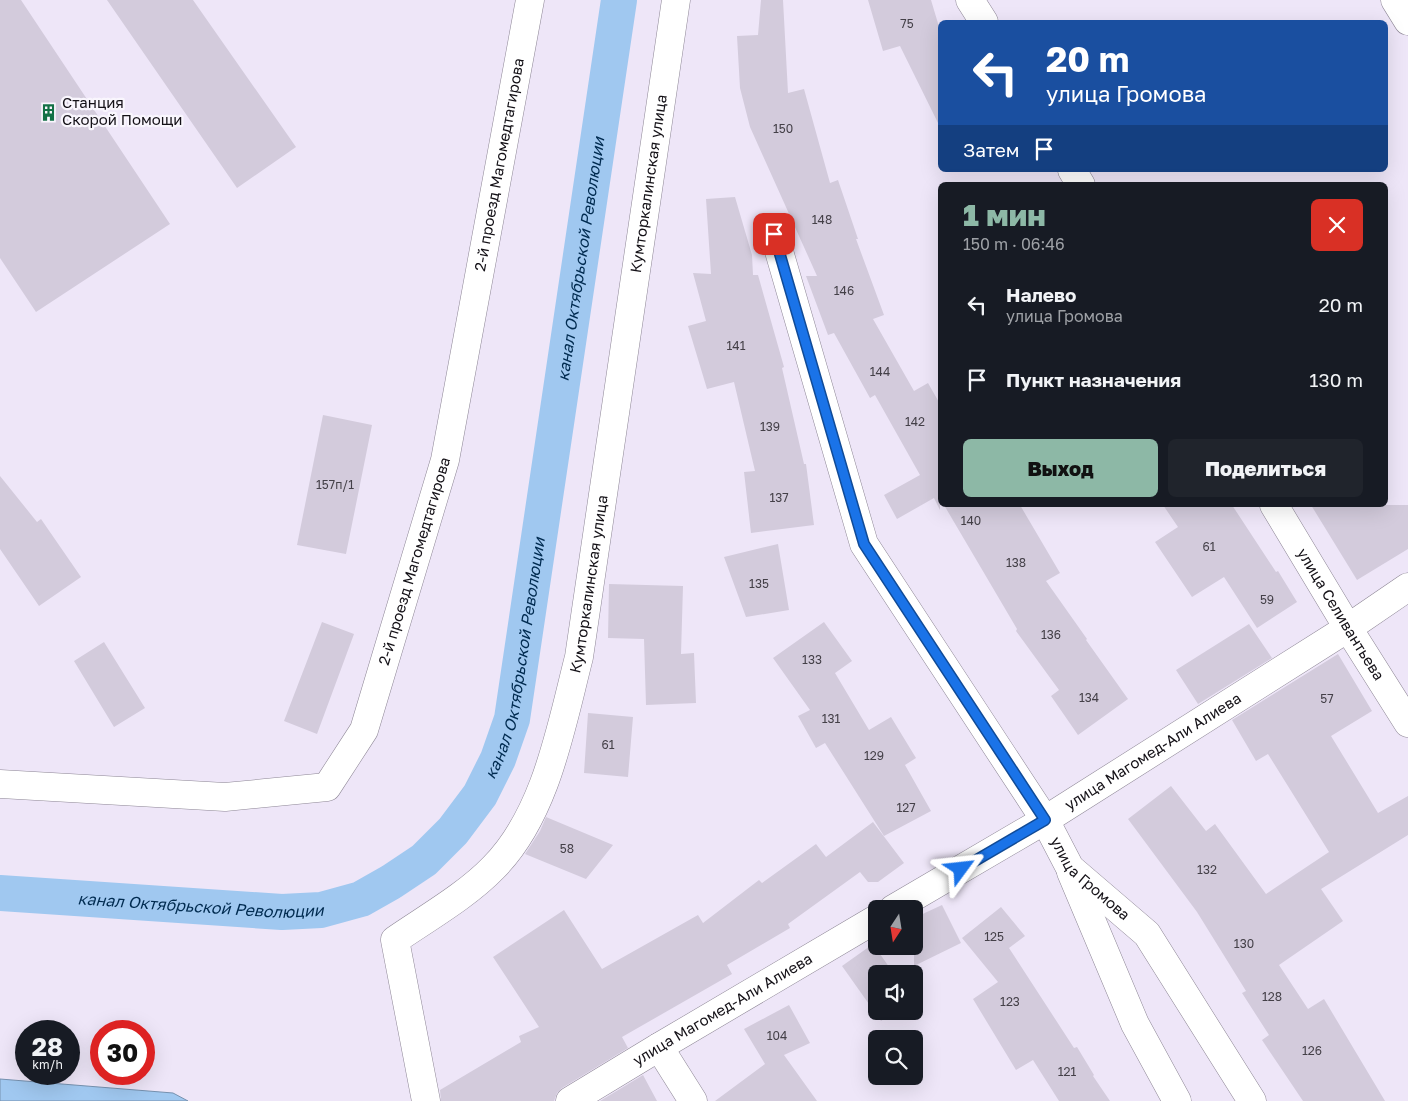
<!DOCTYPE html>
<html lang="ru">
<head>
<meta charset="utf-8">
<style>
	body { margin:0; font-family:"Golos Text",sans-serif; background:#20242c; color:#f1f3f6; height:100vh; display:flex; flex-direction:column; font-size:19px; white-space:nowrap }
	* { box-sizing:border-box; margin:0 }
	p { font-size:16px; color:#9ea1a6 }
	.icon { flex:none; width:28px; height:28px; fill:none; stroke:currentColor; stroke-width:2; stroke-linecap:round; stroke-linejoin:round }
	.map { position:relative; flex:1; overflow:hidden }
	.sheet { position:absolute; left:938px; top:182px; width:450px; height:325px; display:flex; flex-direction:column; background:#171b24; border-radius:8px; box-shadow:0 5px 20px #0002 }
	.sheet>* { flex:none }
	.hud { position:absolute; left:938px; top:20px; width:450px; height:152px; border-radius:8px; box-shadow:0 5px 20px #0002; background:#1a4fa0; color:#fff; overflow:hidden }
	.needle { width:32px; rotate:192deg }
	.fabs { position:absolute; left:868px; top:900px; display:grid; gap:10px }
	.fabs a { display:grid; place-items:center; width:55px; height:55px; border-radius:8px; background:#171b24; box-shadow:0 5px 20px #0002; font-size:25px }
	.speed { position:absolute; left:15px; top:1020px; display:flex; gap:10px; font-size:25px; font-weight:700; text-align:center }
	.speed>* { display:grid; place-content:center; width:65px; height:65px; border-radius:50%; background:#171b24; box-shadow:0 5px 20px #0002; line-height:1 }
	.speed small { font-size:12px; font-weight:400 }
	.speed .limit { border:8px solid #d22; background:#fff; color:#111 }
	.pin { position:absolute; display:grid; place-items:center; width:42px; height:42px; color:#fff; margin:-21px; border-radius:10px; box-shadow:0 2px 8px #0006 }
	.me { position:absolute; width:55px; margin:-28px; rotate:60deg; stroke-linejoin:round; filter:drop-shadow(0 0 4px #0008) }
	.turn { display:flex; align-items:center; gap:18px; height:105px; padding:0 25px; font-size:22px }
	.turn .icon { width:65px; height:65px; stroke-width:2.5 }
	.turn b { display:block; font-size:35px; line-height:42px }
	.then { display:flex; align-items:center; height:48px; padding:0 25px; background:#0003; gap:10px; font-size:19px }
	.round { display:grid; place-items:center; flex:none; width:52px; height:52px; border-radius:8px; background:#20242c }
	.overview { display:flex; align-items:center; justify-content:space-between; height:85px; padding:0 25px }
	h1 { font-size:30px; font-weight:800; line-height:38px; color:#8db8a6 }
	.button { display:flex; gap:10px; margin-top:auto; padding:10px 25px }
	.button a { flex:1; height:58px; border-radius:8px; background:#8db8a6; color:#111; font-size:20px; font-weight:800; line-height:58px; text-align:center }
	.button a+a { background:#20242c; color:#f1f3f6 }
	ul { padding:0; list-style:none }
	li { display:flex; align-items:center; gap:15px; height:75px; padding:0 25px }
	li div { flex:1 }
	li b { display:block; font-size:19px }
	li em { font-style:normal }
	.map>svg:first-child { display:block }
</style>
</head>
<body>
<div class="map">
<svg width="1408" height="1101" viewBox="0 0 1408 1101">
	<rect width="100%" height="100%" fill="#eee6f8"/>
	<path fill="#a0c8f0" stroke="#7691af" d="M 0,1079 L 173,1093 L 188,1101 L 0,1101 Z"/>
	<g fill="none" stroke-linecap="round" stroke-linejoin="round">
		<path stroke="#a0c8f0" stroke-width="36" id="s1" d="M 0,893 L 282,912 L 321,910 L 361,899 L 391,882 L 424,860 L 453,831 L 480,795 L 498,759 L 512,719 L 619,0"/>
	</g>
	<path fill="#d3cbdc" d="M 0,0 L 21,0 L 170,224 L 36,312 L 0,258 Z
		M 107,0 L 193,0 L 296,147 L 237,188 Z
		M 761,0 L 783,0 L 788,93 L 804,89 L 830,183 L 838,180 L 858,239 L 856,239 L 884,315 L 873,319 L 914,391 L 928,383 L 940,404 L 940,510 L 934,498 L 897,519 L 884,495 L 920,475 L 875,395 L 870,398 L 834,333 L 828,335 L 806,276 L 817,276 L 750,127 L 740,88 L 737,36 L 758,35 Z
		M 868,0 L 931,0 L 940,30 L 940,127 L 900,46 L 883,51 Z
		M 735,197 L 752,255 L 753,275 L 758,275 L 784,367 L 782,368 L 804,464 L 806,464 L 814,525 L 751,533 L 744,472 L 755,471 L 734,382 L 707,389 L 688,326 L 706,321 L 693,273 L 711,274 L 706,199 Z
		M 323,415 L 372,425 L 346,554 L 297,545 Z
		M 0,476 L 37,522 L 41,519 L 81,577 L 39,606 L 0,549 Z
		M 944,505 L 1020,505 L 1060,573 L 1046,581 L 1087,639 L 1086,640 L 1128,699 L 1078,735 L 1051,696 L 1059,690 L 1016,631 L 1017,629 Z
		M 1163,505 L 1232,505 L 1276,572 L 1278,571 L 1297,602 L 1257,628 L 1224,577 L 1192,597 L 1155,542 L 1178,527 Z
		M 1311,505 L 1408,505 L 1408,549 L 1357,580 Z
		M 778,544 L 789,610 L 746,617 L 724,557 Z
		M 609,584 L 683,586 L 681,654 L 694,653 L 696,703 L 646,705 L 644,639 L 608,638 Z
		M 322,622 L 354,634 L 317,734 L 284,721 Z
		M 824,622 L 852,661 L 835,673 L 869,730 L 891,717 L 916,758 L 905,765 L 931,811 L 884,836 L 825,743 L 816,748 L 798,716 L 810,710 L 773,658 Z
		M 1249,624 L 1272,658 L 1198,704 L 1176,670 Z
		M 104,642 L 145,708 L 114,727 L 74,661 Z
		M 1338,654 L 1372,711 L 1331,736 L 1378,813 L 1408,796 L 1408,835 L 1321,889 L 1343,921 L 1279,965 L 1308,1009 L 1324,999 L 1385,1101 L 1303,1101 L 1262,1040 L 1269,1035 L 1242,993 L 1246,991 L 1197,912 L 1128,819 L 1171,786 L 1206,831 L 1215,824 L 1266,894 L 1329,852 L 1268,754 L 1256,761 L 1232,720 Z
		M 588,713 L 633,717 L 628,777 L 584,773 Z
		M 546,817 L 613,845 L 586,879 L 525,854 L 540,831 Z
		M 873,822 L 904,863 L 878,882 L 868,882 L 860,872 L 788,924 L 790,928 L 727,965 L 732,974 L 622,1037 L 628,1048 L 562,1088 L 557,1093 L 554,1101 L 441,1101 L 440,1090 L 521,1042 L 519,1036 L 539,1027 L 493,957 L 564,910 L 602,969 L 698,915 L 703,923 L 759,880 L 762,883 L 816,844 L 826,857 Z
		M 942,905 L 961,943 L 914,966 L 914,918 Z
		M 1001,907 L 1025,936 L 1009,948 L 1074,1048 L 1077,1047 L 1094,1075 L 1093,1076 L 1110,1101 L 1059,1101 L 1033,1060 L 1016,1070 L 973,999 L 998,982 L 962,938 Z
		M 873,944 L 894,974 L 876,974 L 876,1011 L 894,1011 L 881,1021 L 842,966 Z
		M 789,1005 L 810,1043 L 784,1055 L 817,1101 L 715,1101 L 765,1064 L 744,1029 Z
		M 643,1075 L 657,1101 L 600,1101 Z"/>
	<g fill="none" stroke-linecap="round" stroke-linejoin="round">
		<defs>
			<g id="street">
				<path d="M 970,0 L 984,22"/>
				<path d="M 1072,170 L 1081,185"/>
				<path id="s2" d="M 774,234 L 864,544 L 1045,820 L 1070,868 L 1147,934 L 1252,1101"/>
				<path id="s3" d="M 1274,505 L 1348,628 L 1408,723"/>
				<path id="s4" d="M 0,784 L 225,797 L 327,787 L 364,730 L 445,460 L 530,0"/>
				<path d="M 1071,872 L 1135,1024 L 1177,1101"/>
				<path id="s5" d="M 893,909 L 1045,820 L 1348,628 L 1408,587"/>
				<path d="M 659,1047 L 693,1101"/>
				<path id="s6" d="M 426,1101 L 395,940 C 427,918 467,895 493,868 C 546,815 561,727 579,657 L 676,0"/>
				<path id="s7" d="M 570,1101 L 659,1047 L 876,919"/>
			</g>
			<path id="primary" d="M 1395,0 L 1408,21"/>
		</defs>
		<use href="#street" stroke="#8d8695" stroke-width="29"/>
		<use href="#primary" stroke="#8d8695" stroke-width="29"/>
		<use href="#street" stroke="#fff" stroke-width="28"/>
		<use href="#primary" stroke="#fff" stroke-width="28"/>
	</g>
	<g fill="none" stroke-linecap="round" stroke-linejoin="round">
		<defs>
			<path id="route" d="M 774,234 L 864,544 L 1045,820 L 961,869"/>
		</defs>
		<use href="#route" stroke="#114b97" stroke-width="12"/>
		<use href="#route" stroke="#1a73e8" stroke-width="9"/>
	</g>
	<defs>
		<symbol id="building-bare" viewBox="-9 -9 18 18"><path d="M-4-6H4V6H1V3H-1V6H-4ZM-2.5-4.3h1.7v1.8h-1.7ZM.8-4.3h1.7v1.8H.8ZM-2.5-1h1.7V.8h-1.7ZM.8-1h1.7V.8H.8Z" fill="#127045" stroke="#f9f6fd" stroke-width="2.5" paint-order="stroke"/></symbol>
	</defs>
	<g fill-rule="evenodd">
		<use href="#building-bare" x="36" y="100" width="25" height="25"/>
	</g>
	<g text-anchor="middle" stroke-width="4.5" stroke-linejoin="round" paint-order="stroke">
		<g font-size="12" fill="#444048">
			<text x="907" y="28">75</text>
			<text x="783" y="133">150</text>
			<text x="822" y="224">148</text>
			<text x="844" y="295">146</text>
			<text x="736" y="350">141</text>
			<text x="880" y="376">144</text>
			<text x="915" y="426">142</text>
			<text x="770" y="431">139</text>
			<text x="335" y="489">157п/1</text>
			<text x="779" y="502">137</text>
			<text x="971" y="525">140</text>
			<text x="1209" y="551">61</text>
			<text x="1016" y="567">138</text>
			<text x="759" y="588">135</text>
			<text x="1267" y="604">59</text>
			<text x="1051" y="639">136</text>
			<text x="812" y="664">133</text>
			<text x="1089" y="702">134</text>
			<text x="1327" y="703">57</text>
			<text x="831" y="723">131</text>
			<text x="608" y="749">61</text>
			<text x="874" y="760">129</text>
			<text x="906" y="812">127</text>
			<text x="567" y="853">58</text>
			<text x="1207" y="874">132</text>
			<text x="994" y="941">125</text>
			<text x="1244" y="948">130</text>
			<text x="1272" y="1001">128</text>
			<text x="1010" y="1006">123</text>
			<text x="777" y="1040">104</text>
			<text x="1312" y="1055">126</text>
			<text x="1067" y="1076">121</text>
		</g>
		<g font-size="15" fill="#141117" stroke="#f9f6fd" text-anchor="start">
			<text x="62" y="108">Станция<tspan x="62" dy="17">Скорой Помощи</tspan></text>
		</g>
		<g font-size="15" fill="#141117" stroke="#f9f6fd">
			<text dy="5" stroke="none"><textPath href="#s4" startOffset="978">2-й проезд Магомедтагирова</textPath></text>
			<text dy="5" stroke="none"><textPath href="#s6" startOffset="995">Кумторкалинская улица</textPath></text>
			<text dy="5" stroke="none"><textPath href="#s4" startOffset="572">2-й проезд Магомедтагирова</textPath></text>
			<text dy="5" stroke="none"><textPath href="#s6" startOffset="590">Кумторкалинская улица</textPath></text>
			<text dy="5" stroke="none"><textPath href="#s3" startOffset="128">улица Селивантьева</textPath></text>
			<text dy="5" stroke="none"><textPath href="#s5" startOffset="304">улица Магомед-Али Алиева</textPath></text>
			<text dy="5" stroke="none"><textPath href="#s2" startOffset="728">улица Громова</textPath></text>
			<text dy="5" stroke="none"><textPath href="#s7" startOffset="178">улица Магомед-Али Алиева</textPath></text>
		</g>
		<g font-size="16" font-style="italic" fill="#002b50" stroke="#f9f6fd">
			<text dy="6" stroke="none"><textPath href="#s1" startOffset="1071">канал Октябрьской Революции</textPath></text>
			<text dy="6" stroke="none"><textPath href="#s1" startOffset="666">канал Октябрьской Революции</textPath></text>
			<text dy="6" stroke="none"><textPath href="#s1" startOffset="201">канал Октябрьской Революции</textPath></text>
		</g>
	</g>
</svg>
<div class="fabs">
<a><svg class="needle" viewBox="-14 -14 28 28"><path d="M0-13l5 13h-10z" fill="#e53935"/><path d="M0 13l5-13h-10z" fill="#9ea1a6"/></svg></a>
<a><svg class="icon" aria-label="sound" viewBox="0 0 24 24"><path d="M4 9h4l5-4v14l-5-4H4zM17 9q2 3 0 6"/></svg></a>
<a><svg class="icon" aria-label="search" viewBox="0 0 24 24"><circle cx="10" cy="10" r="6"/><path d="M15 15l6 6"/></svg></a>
</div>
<div class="speed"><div>28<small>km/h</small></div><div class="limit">30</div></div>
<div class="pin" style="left:774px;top:234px;background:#d93025"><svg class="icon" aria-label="arrive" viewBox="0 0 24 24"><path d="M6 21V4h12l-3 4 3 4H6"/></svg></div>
<svg class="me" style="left:961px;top:869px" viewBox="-20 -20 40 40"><path d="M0-17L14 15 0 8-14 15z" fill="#1a73e8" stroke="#fff" stroke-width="4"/></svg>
<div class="hud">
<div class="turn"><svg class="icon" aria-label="left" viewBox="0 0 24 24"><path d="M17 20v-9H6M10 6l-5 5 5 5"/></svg><div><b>20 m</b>улица Громова</div></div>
<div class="then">Затем<svg class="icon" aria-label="arrive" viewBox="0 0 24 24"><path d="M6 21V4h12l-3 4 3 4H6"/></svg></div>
</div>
<section class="sheet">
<div class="overview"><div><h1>1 мин</h1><p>150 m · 06:46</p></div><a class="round" style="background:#d93025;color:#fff"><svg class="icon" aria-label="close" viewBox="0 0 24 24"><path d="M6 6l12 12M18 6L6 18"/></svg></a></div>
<ul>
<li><svg class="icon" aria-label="left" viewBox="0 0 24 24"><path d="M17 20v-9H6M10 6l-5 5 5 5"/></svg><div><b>Налево</b><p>улица Громова</p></div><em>20 m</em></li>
<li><svg class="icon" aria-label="arrive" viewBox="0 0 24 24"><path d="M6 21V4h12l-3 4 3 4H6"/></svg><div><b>Пункт назначения</b></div><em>130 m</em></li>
</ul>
<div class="button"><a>Выход</a><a>Поделиться</a></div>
</section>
</div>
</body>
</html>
